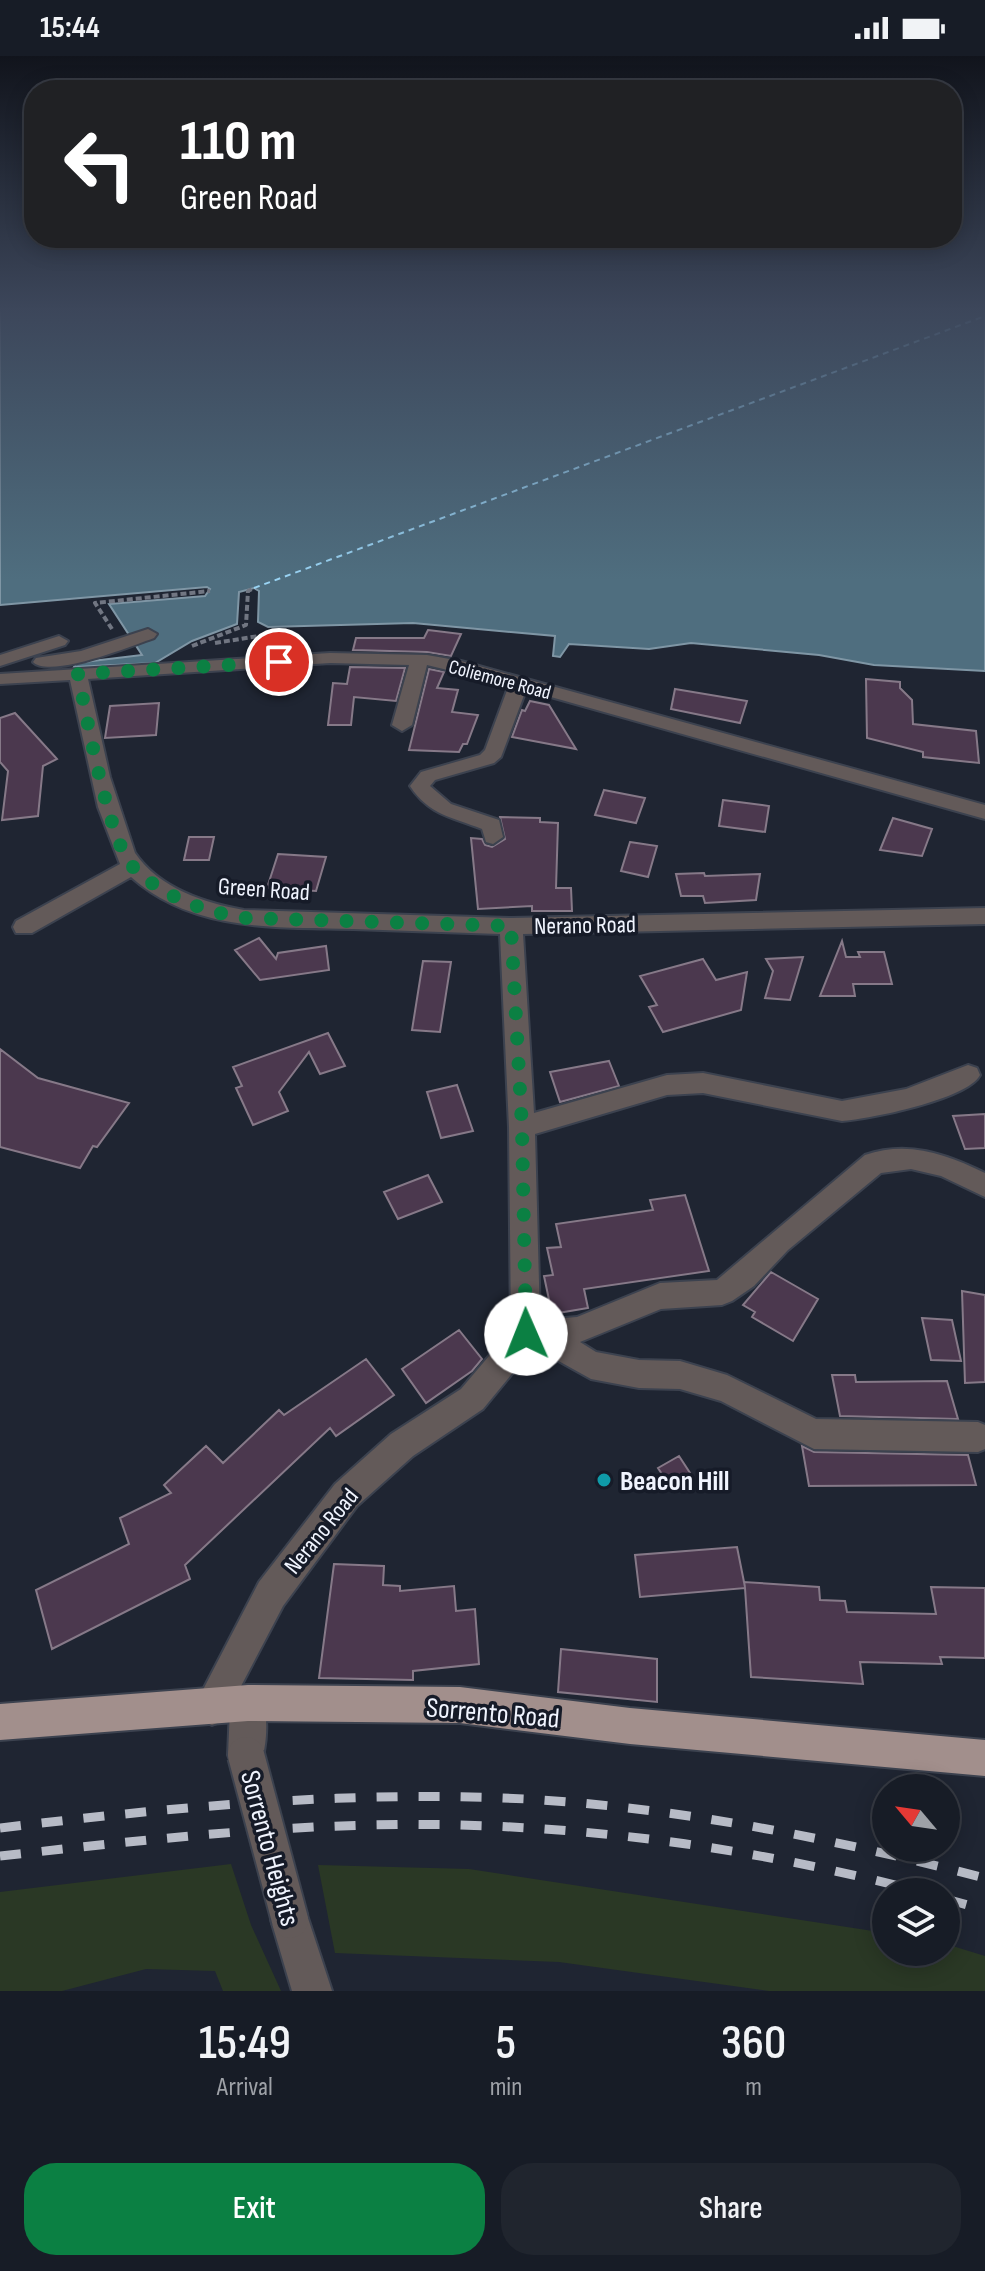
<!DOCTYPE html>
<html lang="en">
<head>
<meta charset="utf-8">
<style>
	body { margin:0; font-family:"Sofia Sans Condensed",sans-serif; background:#20252e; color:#f1f3f6; height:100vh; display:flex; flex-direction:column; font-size:30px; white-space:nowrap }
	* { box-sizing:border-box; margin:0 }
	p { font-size:26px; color:#9ea1a7 }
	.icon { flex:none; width:44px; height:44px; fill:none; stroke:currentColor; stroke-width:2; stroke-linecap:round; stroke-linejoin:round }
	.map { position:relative; height:1935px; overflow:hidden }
	.details { display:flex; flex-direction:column; background:#171c26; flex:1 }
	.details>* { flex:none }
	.hud { position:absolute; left:24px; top:24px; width:938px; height:168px; border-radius:32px; box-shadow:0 4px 20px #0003,0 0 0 2px #363a43; background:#202124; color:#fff; overflow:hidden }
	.needle { width:52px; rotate:299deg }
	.fabs { position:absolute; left:872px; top:1718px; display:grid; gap:16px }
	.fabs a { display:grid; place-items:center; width:88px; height:88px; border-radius:50%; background:#171c26; box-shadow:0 4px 20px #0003,0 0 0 2px #363a43; font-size:40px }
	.pin { position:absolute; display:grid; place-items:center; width:68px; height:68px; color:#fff; margin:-34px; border:4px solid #fff; border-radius:50%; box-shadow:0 2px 8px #0007 }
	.me { position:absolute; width:88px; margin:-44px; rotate:359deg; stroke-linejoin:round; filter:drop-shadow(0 0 6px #0008) }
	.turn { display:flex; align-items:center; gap:28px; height:168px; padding:0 24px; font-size:36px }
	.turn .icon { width:104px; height:104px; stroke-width:2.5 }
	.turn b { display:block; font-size:56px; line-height:68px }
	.eta { display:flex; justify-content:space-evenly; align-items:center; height:136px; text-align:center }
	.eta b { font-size:48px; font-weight:600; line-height:56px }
	.button { display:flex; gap:16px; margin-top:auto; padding:16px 24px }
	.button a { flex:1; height:92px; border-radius:32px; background:#0b8043; color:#fff; font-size:32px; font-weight:600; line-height:92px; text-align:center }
	.button a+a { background:#20252e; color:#f1f3f6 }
	.status { display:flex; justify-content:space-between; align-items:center; height:56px; padding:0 40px; background:#171c26; direction:ltr }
	.status svg { height:22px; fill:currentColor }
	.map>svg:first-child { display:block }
</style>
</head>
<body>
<div class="status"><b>15:44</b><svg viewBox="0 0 49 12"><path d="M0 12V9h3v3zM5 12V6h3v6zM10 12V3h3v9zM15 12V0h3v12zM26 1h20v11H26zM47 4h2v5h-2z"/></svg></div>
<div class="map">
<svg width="985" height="1935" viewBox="0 0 985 1935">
	<rect width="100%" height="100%" fill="#1f2532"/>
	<path fill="#2a3825" d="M 231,1808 L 251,1869 L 281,1935 L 223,1935 L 215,1915 L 146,1913 L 62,1935 L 0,1935 L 0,1836 Z
		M 318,1809 L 469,1813 L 886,1877 L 886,1896 L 946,1896 L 946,1888 L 985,1900 L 985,1935 L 769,1935 L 559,1906 L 335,1897 Z"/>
	<path fill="#4f6e7f" stroke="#7f96a5" stroke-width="2" d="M 0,253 L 985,253 L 985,615 L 874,609 L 819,599 L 691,587 L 649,593 L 569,588 L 560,601 L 553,600 L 555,580 L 413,567 L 268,571 L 258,566 L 259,535 L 254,532 L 239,536 L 237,568 L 192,585 L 155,607 L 74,611 L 76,607 L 142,599 L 109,548 L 205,540 L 210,533 L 207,531 L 0,549 Z"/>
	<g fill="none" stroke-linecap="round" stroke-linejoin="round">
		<path stroke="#9ad4f4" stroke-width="2" stroke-dasharray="6 5" stroke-linecap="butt" d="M 254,532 L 985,260"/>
	</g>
	<path fill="#4b384e" stroke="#867988" stroke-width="2" d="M 428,574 L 461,578 L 451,600 L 427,596 L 353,594 L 356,582 L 424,582 Z
		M 350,611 L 405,612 L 396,645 L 354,641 L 351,669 L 328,669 L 333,627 L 347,628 Z
		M 429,613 L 444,616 L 437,632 L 458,634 L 452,656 L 478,659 L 467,688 L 463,688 L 459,696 L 409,694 Z
		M 866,623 L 900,626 L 900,632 L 912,644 L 913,668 L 976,675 L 979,707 L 923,701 L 923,696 L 867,682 Z
		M 675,633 L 747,645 L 740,667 L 671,653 Z
		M 530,645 L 549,649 L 576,693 L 512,681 L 522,654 L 525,655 Z
		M 159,647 L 156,679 L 105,682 L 110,650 Z
		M 15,657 L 57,703 L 43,710 L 38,760 L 2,764 L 8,715 L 0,706 L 0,662 Z
		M 604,734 L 645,742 L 636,767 L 595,759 Z
		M 723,744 L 769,750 L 765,776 L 719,770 Z
		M 500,761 L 540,762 L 540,766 L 558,767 L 556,832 L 571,832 L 572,855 L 532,855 L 532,850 L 478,853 L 471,782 L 482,783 L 485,789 L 492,791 L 505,783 Z
		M 893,762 L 932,773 L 922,800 L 880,794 Z
		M 189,781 L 214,781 L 209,804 L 184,804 Z
		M 630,786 L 657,790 L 648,821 L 621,815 Z
		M 278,798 L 326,801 L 316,835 L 267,832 Z
		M 704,817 L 705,820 L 760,818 L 756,844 L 705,847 L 703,840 L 681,840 L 676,818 Z
		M 259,882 L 276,903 L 278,897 L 326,890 L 329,914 L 260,924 L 235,894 Z
		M 842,885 L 846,901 L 860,901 L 858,896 L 884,896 L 892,928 L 853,928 L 855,940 L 820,940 Z
		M 803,901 L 790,944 L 765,942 L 773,915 L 766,903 Z
		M 703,903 L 716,924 L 747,916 L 741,954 L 663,976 L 649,951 L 657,949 L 640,920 Z
		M 423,905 L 451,906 L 440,976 L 412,974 Z
		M 328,977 L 345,1010 L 320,1018 L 309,996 L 279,1036 L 288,1055 L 253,1069 L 236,1032 L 242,1030 L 233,1011 Z
		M 0,993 L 38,1022 L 129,1047 L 97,1091 L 93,1090 L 80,1112 L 0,1091 Z
		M 609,1005 L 619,1030 L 560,1046 L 550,1016 Z
		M 457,1029 L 473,1075 L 441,1082 L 427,1036 Z
		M 985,1058 L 985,1092 L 965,1093 L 953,1060 Z
		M 428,1119 L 442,1146 L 398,1163 L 384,1136 Z
		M 685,1139 L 709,1215 L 584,1233 L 588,1252 L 552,1258 L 544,1220 L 553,1219 L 547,1192 L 561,1191 L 556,1168 L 653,1154 L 650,1144 Z
		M 771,1216 L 818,1243 L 793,1285 L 752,1261 L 755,1256 L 743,1249 Z
		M 962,1235 L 985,1239 L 985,1326 L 965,1327 Z
		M 922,1262 L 952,1264 L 961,1305 L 931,1304 Z
		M 459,1274 L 482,1303 L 472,1315 L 426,1347 L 402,1313 Z
		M 366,1303 L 394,1339 L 336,1380 L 330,1372 L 185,1509 L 190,1523 L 52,1593 L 36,1534 L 129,1488 L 120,1462 L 171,1437 L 164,1429 L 206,1390 L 223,1407 L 279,1354 L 284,1359 Z
		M 832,1319 L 855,1319 L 856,1326 L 947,1325 L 958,1363 L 840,1360 Z
		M 802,1390 L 814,1396 L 968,1399 L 976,1429 L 809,1430 Z
		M 679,1400 L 692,1420 L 671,1432 L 658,1412 Z
		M 737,1491 L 745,1531 L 744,1526 L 819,1531 L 820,1544 L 845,1545 L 847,1556 L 936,1558 L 931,1531 L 985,1532 L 985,1602 L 940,1601 L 942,1608 L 860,1606 L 863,1628 L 751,1621 L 745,1532 L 640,1541 L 635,1499 Z
		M 334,1508 L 384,1510 L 383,1529 L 400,1530 L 400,1535 L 454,1530 L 456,1555 L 475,1553 L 479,1608 L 413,1615 L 413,1624 L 319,1622 Z
		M 561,1593 L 657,1603 L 657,1646 L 558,1636 Z"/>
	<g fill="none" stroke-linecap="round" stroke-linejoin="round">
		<defs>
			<path id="minor" d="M 148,573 L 157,578 L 154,582 C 132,590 50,623 33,606 L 36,602 L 81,595 Z
				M 59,580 L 68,585 L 65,589 L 0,610 L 0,599 Z
				M 330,597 L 427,599 L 461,605 L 985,749 L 985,763 L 526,634 L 501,701 L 494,707 L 435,724 L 430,730 L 451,748 L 499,764 L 503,781 L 493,788 L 486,786 L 482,773 C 452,761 429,759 410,730 L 421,716 L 480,699 L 485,694 L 509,629 L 427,609 L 412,669 L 402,675 L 392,669 L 409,609 L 330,607 L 88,623 L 110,721 L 135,797 C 159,832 204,847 244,854 L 511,862 L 985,852 L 985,868 L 523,878 L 534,1057 L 667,1019 L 703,1017 L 842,1045 L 906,1033 L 968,1009 L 977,1012 L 980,1019 C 968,1043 870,1063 842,1065 L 703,1037 L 667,1039 L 535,1078 L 540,1264 L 577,1261 L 660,1227 L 717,1224 L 865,1099 C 908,1084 946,1098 985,1117 L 985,1141 L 941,1120 L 911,1113 L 881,1117 L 788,1194 L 754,1230 L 732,1245 L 722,1249 L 661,1253 L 580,1286 L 596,1296 L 639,1304 L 680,1305 L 727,1319 L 816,1363 L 978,1366 L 985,1369 L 985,1393 L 978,1396 L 814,1393 L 721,1345 L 680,1333 L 639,1332 L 591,1323 L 555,1303 L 541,1290 L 534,1291 L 483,1353 L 413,1400 L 357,1450 L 283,1550 L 240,1632 L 248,1629 L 260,1635 C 269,1656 268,1690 259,1712 L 246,1717 L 233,1712 L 228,1699 L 230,1653 L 225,1664 L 212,1669 L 199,1664 L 194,1651 L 259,1526 L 335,1428 L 391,1378 L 461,1333 L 511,1274 L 509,1071 L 500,878 C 451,876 402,875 353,873 C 275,871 193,876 131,821 L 32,877 L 16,877 L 13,871 L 16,865 L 120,808 L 98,751 L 70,624 L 0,628 L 0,618 Z
				M 290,1845 L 304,1850 L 332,1935 L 292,1935 L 271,1864 L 276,1850 Z"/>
			<path id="major" d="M 248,1629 L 460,1631 L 630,1652 L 985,1684 L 985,1720 L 630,1688 L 460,1667 L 248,1665 L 0,1684 L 0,1648 Z"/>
		</defs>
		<use href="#minor" stroke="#3c424f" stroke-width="4"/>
		<use href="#major" stroke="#3c424f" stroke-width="4"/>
		<path stroke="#717682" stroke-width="4" stroke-dasharray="6 3" stroke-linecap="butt" d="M 112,573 L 95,547 L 210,535
			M 215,587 L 265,579 L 287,584
			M 192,590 L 246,569 L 248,535 L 254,532"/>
		<use href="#minor" fill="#635a59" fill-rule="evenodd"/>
		<use href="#major" fill="#a28f8c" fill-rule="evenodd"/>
		<path stroke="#b7bbc6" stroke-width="9" stroke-dasharray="21 21" stroke-linecap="butt" d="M 0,1772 C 174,1751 350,1734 526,1743 C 682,1752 834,1783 985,1822
			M 0,1800 C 153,1783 306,1765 460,1769 C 617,1773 770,1796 922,1836
			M 946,1843 L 985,1854"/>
		<defs>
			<path id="minor-bridge" d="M 246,1699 L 290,1864"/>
		</defs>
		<use href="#minor-bridge" stroke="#3c424f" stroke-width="40" stroke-linecap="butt"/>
		<use href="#minor-bridge" stroke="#635a59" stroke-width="36"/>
	</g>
	<linearGradient id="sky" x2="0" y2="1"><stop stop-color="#11141c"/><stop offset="0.48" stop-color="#3c465a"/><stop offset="1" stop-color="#3c465a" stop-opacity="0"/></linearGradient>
	<rect width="985" height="524" fill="url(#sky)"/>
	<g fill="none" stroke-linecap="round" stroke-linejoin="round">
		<path stroke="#0b8043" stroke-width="14" stroke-dasharray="0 25.2" d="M 279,606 L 78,618 C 86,657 109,789 134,812 C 165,842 203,855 244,862 L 511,870 L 522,1071 L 526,1278"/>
	</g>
	<circle fill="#0f9aa8" stroke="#161b28" stroke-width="3" cx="604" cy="1424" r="8"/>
	<g text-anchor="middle" stroke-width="7" stroke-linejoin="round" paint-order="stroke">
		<g font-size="20" fill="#f0f4fe" stroke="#161b28">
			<text transform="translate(500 623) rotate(15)" y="7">Coliemore Road</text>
		</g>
		<g font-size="24" fill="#f0f4fe" stroke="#161b28">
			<text transform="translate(264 833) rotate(4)" y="8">Green Road</text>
			<text transform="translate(585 869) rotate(-1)" y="8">Nerano Road</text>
			<text transform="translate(321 1475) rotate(-51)" y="8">Nerano Road</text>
		</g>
		<g font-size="28" font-weight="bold" fill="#f0f4fe" stroke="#161b28" text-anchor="start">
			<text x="620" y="1434">Beacon Hill</text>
		</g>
		<g font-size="28" fill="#f0f4fe" stroke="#161b28">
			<text transform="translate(493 1656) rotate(5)" y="10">Sorrento Road</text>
			<text transform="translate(271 1792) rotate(75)" y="10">Sorrento Heights</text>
		</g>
	</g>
</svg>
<div class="fabs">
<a><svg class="needle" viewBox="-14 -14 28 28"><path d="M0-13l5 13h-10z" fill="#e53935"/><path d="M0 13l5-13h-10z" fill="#9ea1a7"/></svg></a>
<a><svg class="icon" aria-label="layers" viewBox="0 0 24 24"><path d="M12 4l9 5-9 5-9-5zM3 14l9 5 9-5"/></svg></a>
</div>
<div class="pin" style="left:279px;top:606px;background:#d93025"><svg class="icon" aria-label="arrive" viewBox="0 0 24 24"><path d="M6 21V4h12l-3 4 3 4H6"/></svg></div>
<svg class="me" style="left:526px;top:1278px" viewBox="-20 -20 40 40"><circle r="19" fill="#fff"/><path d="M0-13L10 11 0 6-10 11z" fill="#0b8043"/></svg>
<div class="hud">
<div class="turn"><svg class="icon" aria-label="left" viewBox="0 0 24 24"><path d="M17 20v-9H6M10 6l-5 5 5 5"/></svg><div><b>110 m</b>Green Road</div></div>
</div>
</div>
<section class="details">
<div class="eta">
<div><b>15:49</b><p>Arrival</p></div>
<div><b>5</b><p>min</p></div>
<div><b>360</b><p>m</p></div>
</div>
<div class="button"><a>Exit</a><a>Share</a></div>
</section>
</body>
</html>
